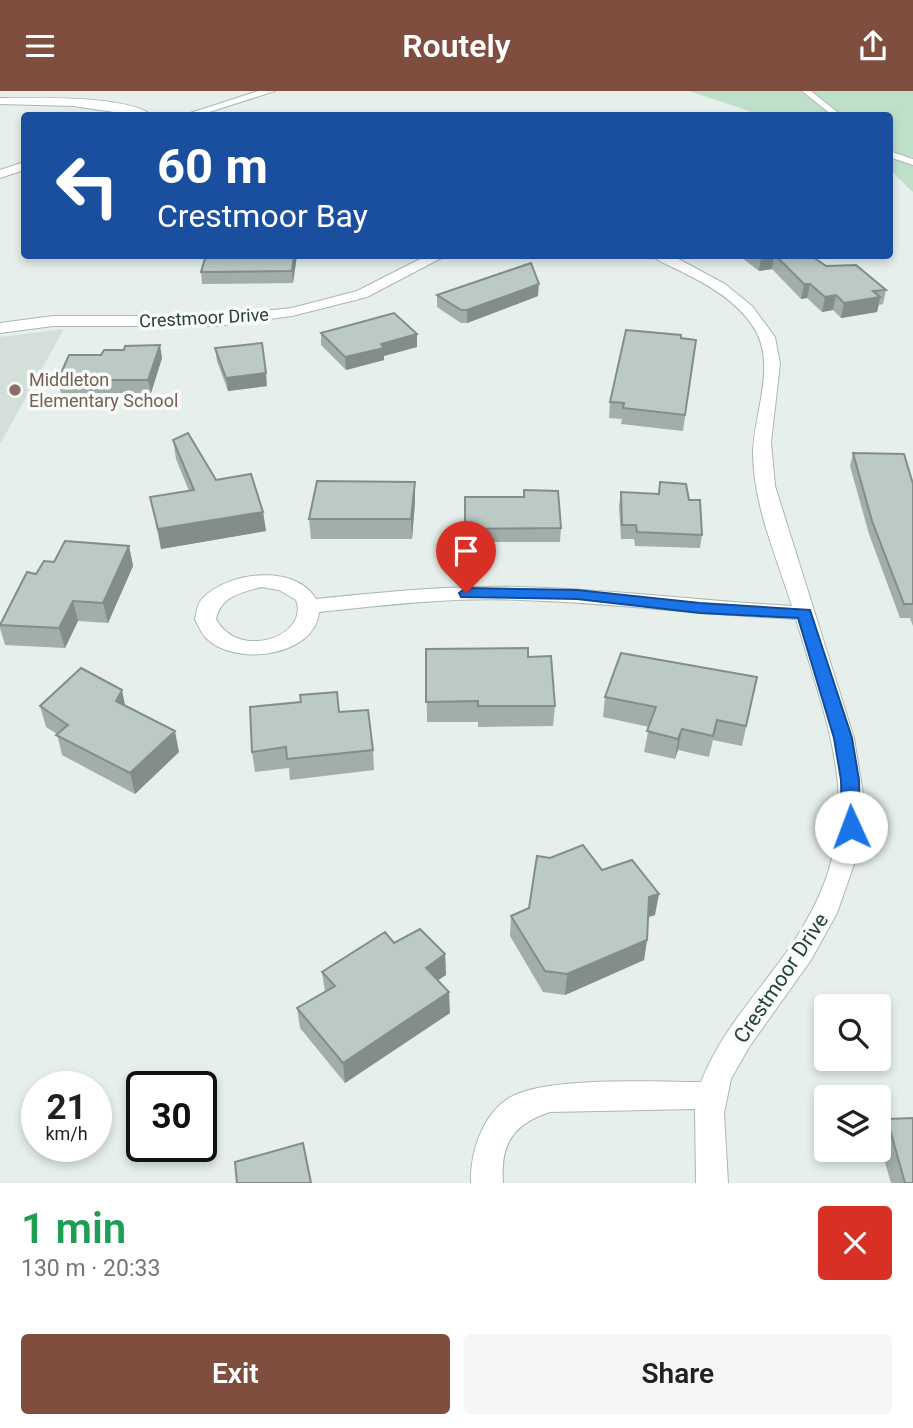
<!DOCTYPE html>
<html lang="en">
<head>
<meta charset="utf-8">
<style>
	body { margin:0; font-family:Roboto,sans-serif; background:#f6f6f6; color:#202124; height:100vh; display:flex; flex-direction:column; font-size:26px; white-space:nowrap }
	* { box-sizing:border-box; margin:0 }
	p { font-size:23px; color:#757577 }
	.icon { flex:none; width:38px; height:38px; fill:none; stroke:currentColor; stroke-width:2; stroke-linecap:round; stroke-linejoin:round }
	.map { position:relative; height:1092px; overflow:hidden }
	.drawer { display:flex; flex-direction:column; background:#fff; flex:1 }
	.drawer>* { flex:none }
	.banner { position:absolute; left:21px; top:21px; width:872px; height:147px; border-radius:7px; box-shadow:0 4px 10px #0003; background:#1a4fa0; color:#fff; overflow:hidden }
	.buttons { position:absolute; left:814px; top:903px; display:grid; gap:14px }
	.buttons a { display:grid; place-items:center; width:77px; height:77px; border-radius:7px; background:#fff; box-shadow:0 4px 10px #0003; font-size:35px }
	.speed { position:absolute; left:21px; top:980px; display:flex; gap:14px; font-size:35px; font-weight:700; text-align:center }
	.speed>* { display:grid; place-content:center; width:91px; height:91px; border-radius:50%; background:#fff; box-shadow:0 4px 10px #0003; line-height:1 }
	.speed small { font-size:18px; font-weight:400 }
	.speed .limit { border:4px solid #111; border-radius:10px; background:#fff; color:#111 }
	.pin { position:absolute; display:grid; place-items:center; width:60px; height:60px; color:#fff; margin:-72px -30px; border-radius:50% 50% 50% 0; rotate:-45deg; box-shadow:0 0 7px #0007 }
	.pin .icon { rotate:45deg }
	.me { position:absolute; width:77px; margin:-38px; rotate:358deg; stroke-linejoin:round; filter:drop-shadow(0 0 5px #0008) }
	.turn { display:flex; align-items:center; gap:24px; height:147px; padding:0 21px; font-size:32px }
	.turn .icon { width:91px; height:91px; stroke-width:2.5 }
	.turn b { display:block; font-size:49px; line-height:60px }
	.round { display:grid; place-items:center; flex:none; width:74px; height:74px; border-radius:7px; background:#f6f6f6 }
	.head { display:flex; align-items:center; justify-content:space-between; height:119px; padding:0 21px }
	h1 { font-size:42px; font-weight:600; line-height:52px; color:#1e9e55 }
	.primary-button { display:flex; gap:14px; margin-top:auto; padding:14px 21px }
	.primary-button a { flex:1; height:80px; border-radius:7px; background:#7f4e3f; color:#fff; font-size:28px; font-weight:600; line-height:80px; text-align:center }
	.primary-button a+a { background:#f6f6f6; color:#202124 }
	header { display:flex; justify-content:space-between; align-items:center; height:91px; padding:0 21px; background:#7f4e3f; color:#fff; font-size:32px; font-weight:600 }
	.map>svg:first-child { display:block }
</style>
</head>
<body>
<header><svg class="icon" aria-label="menu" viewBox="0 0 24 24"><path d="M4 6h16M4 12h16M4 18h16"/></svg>Routely<svg class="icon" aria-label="share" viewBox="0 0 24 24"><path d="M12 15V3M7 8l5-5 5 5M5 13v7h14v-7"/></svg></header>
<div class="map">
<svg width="913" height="1092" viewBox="0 0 913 1092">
	<rect width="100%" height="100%" fill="#e6efeb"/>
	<path fill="#d4dfda" d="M 64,238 L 0,353 L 0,246 Z"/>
	<path fill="#bfe0c8" d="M 689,0 L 913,0 L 913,101 L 889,78 L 889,24 L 761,24 Z"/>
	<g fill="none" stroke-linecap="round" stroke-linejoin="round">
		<defs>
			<path id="service" d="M 802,0 L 811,0 L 841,24 L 832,24 Z
				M 889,60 L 913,68 L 913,74 L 889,66 Z"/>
			<path id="minor" d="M 0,7 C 35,7 125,4 152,24 L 135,24 L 73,15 L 0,13 Z
				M 428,164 L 447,164 L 367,206 L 292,225 L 217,235 L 53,235 L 0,242 L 0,232 L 53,225 L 217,225 L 292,217 L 357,200 Z
				M 651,164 L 671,164 L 725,193 L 752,215 L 775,246 L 780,273 L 771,351 L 775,395 L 854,647 L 863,703 L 864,726 L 859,759 L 837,822 L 811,869 L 749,956 L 731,988 L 724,1022 L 728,1092 L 696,1092 L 695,1018 L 550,1021 C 513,1033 500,1053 503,1092 L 471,1092 C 470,1062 482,1024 509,1007 C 545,985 656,991 701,991 C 720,942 756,904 786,862 C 873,738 835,659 796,528 C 704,524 613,512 521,509 C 453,506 386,514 319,521 C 315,566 234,576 206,547 C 201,542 198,534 195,528 C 197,521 197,512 203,507 C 228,481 295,472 316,508 C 384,501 451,494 519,496 C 611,498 701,510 792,515 C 777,467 754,416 753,364 C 753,322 779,272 752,234 C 736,210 709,194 684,182 C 674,176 660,172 651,164 ZM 261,496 L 279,499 L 296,509 C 310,546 238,570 216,528 C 221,505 240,502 261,496 Z"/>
			<path id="tertiary" d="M 258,0 L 275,0 L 200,24 L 184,24 Z
				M 24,71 L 24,79 L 0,87 L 0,79 Z"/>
		</defs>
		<use href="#service" stroke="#a8b8b2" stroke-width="2"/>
		<use href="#minor" stroke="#a8b8b2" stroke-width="2"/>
		<use href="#tertiary" stroke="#a8b8b2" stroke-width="2"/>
		<use href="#service" fill="#fff" fill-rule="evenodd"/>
		<use href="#minor" fill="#fff" fill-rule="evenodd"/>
		<use href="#tertiary" fill="#fff" fill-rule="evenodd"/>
	</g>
	<path fill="#a1aea9" d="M 206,164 L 297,164 L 293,192 L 202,193 L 201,181 Z
		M 738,164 L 810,164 L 826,175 L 886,199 L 883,213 L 879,214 L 877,221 L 841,227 L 833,219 L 822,221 L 807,207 L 801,208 L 772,178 L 759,180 Z
		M 437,204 L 538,205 L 467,232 L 461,232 L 437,216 Z
		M 321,242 L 417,243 L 417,256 L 384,265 L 384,269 L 346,279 L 321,254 Z
		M 681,247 L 696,249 L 683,340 L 621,333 L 622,328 L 609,327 L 610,311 Z
		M 215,257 L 267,295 L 228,300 L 217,270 Z
		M 162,267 L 151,302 L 61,302 L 58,289 Z
		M 173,349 L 216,389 L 263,421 L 266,440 L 161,458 L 150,406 L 189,400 L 176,368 Z
		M 853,362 L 913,393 L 913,535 L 910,527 L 900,527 L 869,443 L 850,375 Z
		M 660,391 L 689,409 L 702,444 L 700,457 L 635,455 L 634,448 L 621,448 L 619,415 L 621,401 L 658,403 Z
		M 465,406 L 561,437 L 560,451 L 465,451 Z
		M 415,411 L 412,448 L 311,448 L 309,428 Z
		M 129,455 L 133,475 L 108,532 L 78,530 L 65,557 L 5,554 L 0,537 L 0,532 L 54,471 Z
		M 426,558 L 528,566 L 555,615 L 553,635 L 478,636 L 478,631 L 427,631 Z
		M 757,586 L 742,655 L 713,649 L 709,666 L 678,659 L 675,668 L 644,661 L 649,636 L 603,626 L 605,606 Z
		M 125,614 L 179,661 L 135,703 L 62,664 L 57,643 L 46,636 L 40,615 Z
		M 339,621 L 373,659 L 374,679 L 290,689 L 289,677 L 255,681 L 252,661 Z
		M 602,779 L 655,824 L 648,826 L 647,849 L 644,869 L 565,904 L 543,901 L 510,845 L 511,825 L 529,817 Z
		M 394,852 L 445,863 L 446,884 L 438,889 L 450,922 L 345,992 L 300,937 L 297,917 L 325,901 L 322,881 Z
		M 887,1028 L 913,1092 L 891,1092 L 878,1048 Z"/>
	<path fill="#838d89" d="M 294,164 L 297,164 L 293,192 L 292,180 Z
		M 768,164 L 774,164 L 772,178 L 759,180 L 761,166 Z
		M 539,193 L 538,205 L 467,232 L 467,219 Z
		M 804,193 L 810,193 L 807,207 L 801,208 Z
		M 836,204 L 833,219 L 822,221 L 825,206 Z
		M 880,206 L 877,221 L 841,227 L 844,212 Z
		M 417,243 L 417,256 L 384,265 L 384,269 L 346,279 L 345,266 L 381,253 Z
		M 160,254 L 162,267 L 151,302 L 148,289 Z
		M 266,282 L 267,295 L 228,300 L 226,287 Z
		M 415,391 L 415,411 L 412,448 L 411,428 Z
		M 263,421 L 266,440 L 161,458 L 158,438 Z
		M 129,455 L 133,475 L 108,532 L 103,512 Z
		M 73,510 L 78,530 L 65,557 L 59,537 Z
		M 122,599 L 126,619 L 116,610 Z
		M 682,638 L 678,659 L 675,668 L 678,648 Z
		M 175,640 L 179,661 L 135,703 L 130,682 Z
		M 659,803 L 655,824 L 646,827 L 649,806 Z
		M 647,849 L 644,869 L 565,904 L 567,883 Z
		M 445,863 L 446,884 L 426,897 L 426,877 Z
		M 449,901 L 450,922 L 345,992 L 343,972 Z"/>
	<path fill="#bbcac4" stroke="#838d89" stroke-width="2" d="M 206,164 L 294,164 L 292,180 L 201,181 Z
		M 775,164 L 810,164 L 826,175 L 856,174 L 886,199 L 873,200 L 880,206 L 844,212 L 836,204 L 825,206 L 810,193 L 804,193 Z
		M 531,172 L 539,193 L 467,219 L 461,219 L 437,204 Z
		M 394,222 L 417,243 L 381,253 L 384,257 L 345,266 L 321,242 Z
		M 626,239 L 681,244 L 681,247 L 696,249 L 685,324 L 623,317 L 624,312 L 610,311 Z
		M 262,252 L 266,282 L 226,287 L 215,257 Z
		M 160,254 L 148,289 L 58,289 L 69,264 L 101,264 L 104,259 L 124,259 L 125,255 Z
		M 188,342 L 216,389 L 251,383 L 263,421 L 158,438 L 150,406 L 194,399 L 173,349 Z
		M 853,362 L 904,363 L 913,393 L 913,513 L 904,513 L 872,430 Z
		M 317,390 L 415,391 L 411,428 L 309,428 Z
		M 660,391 L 686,393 L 689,409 L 700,409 L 702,444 L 637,441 L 636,434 L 622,434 L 621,401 L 659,403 Z
		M 524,399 L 558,400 L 561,437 L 465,438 L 465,406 L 524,406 Z
		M 65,450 L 129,455 L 103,512 L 73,510 L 59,537 L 0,534 L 27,481 L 36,483 L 44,470 L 54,471 Z
		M 528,557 L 528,566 L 551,565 L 555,615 L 478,615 L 478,610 L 426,611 L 426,558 Z
		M 621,562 L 757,586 L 746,635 L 717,629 L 713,645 L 682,638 L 678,648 L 647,640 L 656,616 L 605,606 Z
		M 81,577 L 122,599 L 116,610 L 175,640 L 130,682 L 56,644 L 68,634 L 40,615 Z
		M 337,601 L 339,621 L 368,619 L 373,659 L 287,668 L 286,656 L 252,661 L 250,616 L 301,611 L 300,604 Z
		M 583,754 L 602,779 L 632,769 L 659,803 L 649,806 L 647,849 L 567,883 L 545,880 L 511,825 L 529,817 L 537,765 L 550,767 Z
		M 420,838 L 445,863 L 426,877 L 449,901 L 343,972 L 297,917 L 335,895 L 322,881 L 385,841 L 394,852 Z
		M 913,1027 L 913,1092 L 905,1092 L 887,1028 Z
		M 303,1052 L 311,1092 L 237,1092 L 235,1071 Z"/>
	<path fill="#1a73e8" stroke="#114b97" stroke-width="2" d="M 466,497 L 577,499 L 700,512 L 810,519 L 852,647 L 859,689 L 860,736 L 858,741 L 845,741 L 842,736 L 841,689 L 834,647 L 798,527 L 700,522 L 577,508 L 461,506 L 459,502 Z"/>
	<circle fill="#8d6e63" stroke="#f7fbf9" stroke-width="2.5" cx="15" cy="299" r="7"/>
	<g text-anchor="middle" stroke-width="7" stroke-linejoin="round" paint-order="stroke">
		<g font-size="18" fill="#24423a" stroke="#f7fbf9">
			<text transform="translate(204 227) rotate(-3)" y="6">Crestmoor Drive</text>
		</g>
		<g font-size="18" fill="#785e54" stroke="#f7fbf9" text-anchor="start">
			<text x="29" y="295">Middleton<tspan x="29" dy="21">Elementary School</tspan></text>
		</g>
		<g font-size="21" fill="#24423a" stroke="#f7fbf9">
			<text transform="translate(781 887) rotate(-56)" y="7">Crestmoor Drive</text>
		</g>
	</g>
</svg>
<div class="buttons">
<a><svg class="icon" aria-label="search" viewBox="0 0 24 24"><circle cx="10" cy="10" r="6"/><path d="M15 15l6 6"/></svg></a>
<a><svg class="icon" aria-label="layers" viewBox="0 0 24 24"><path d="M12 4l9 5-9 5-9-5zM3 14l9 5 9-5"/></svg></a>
</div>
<div class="speed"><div>21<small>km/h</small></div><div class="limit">30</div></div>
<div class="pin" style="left:466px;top:502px;background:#d93025"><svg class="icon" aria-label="arrive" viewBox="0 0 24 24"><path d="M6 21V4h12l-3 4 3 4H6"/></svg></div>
<svg class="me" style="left:851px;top:736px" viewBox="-20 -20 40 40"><circle r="19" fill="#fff"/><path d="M0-13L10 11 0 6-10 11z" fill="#1a73e8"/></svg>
<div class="banner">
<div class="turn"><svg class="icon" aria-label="left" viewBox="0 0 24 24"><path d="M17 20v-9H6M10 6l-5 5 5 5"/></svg><div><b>60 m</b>Crestmoor Bay</div></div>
</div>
</div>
<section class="drawer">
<div class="head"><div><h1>1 min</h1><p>130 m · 20:33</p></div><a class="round" style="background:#d93025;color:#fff"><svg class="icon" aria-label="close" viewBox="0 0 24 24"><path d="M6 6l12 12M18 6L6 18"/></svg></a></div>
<div class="primary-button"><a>Exit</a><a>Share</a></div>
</section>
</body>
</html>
